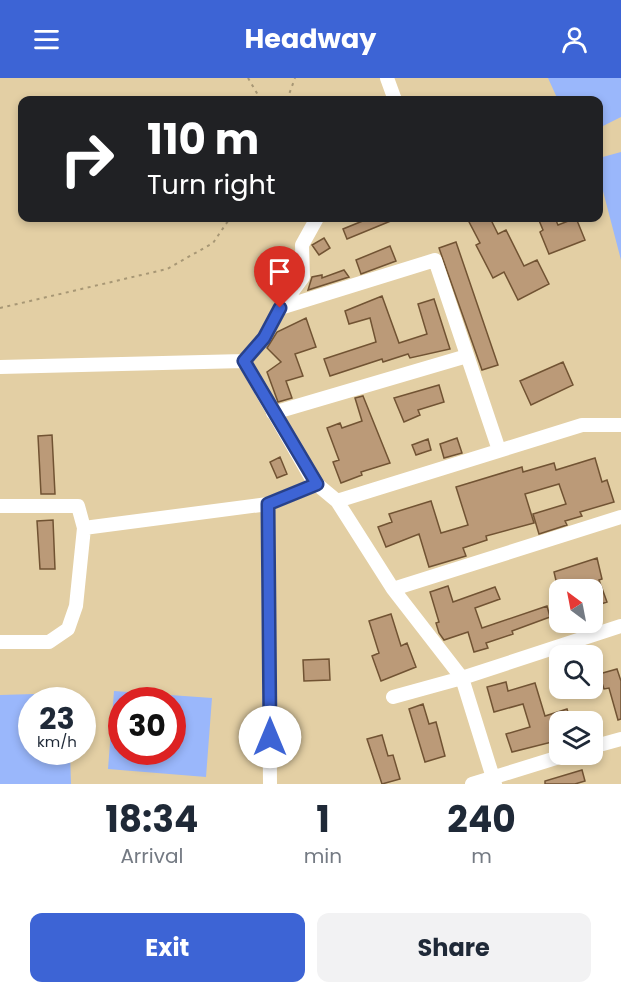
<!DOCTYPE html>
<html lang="en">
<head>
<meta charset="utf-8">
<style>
	body { margin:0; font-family:Poppins,sans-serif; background:#f2f2f3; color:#1f2937; height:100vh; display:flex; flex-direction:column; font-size:22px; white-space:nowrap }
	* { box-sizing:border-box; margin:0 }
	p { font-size:20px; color:#747a83 }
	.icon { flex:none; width:33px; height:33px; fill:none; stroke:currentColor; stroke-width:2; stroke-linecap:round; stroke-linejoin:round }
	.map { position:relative; height:706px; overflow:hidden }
	.sheet { display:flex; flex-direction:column; background:#fff; flex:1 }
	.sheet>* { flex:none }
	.guide { position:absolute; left:18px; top:18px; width:585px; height:126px; border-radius:12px; box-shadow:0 3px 9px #0003; background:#202124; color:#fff; overflow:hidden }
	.needle { width:39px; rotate:328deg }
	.buttons { position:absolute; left:549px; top:501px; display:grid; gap:12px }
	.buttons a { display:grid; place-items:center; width:54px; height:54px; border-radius:12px; background:#fff; box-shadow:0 3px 9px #0003; font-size:30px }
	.speed { position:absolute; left:18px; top:609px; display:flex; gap:12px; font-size:30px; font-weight:700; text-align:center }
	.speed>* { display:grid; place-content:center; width:78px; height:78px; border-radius:50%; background:#fff; box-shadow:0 3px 9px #0003; line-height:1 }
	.speed small { font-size:15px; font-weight:400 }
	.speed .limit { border:9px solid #d22; background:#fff; color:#111 }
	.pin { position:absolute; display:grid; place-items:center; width:51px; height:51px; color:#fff; margin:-62px -26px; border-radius:50% 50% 50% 0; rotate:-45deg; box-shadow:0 0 6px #0007 }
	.pin .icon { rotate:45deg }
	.me { position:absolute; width:66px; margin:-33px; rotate:0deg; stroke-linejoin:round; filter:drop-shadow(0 0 4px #0008) }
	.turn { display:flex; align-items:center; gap:21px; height:126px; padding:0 30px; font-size:27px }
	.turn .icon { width:78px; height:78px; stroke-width:2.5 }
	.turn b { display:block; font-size:42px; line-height:51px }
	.eta { display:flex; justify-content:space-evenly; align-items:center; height:102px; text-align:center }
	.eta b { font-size:36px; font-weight:700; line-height:42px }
	.action { display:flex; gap:12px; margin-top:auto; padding:12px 30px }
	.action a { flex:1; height:69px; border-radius:12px; background:#3d64d5; color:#fff; font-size:24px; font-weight:700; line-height:69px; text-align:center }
	.action a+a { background:#f2f2f3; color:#1f2937 }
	header { display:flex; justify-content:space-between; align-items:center; height:78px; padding:0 30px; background:#3d64d5; color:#fff; font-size:27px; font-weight:700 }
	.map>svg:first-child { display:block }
</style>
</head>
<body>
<header><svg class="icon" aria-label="menu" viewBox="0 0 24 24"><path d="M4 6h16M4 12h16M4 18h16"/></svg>Headway<svg class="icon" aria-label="person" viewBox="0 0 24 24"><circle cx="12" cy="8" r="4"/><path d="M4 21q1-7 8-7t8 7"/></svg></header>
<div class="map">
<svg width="621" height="706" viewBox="0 0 621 706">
	<rect width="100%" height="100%" fill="#e3cfa4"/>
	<path fill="#9ab7fb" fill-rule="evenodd" d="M 548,0 L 621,0 L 621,39 L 599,50 L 598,22 L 558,22 Z
		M 621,74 L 621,182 L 598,94 L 599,80 Z
		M 114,613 L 212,620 L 206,699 L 108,691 ZM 122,622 L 172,622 L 172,674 L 122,674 Z
		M 69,615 L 69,622 L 32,622 L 32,674 L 70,674 L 71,706 L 0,706 L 0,617 Z"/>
	<path fill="#bb9a78" stroke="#715333" stroke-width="1.5" d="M 364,140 L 398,140 L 347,161 L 343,151 L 365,142 Z
		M 467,140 L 490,140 L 498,156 L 506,152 L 524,188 L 537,182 L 549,206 L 518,222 L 504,194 L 493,200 L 476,167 L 480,165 Z
		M 538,140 L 555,140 L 558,147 L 576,140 L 585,162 L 549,176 L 540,154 L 543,152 Z
		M 324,160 L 330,170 L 319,177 L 312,167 Z
		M 456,164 L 498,287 L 482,292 L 439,170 Z
		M 390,168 L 396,183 L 361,196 L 356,182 Z
		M 344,192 L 349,199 L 308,212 L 312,199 L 322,197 L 322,200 Z
		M 382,218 L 399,265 L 427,256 L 418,226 L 434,221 L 450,271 L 410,280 L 408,276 L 383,284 L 382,281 L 330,298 L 324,281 L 376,264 L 370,240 L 349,246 L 345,233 Z
		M 306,240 L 316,269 L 295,276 L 303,298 L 286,303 L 292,320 L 278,324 L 267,294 L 281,284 L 267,270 L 277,254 Z
		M 563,284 L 573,307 L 531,327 L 520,303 Z
		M 439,307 L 444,324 L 418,332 L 420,337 L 404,344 L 394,320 Z
		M 363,318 L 390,385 L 361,394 L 362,397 L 341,405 L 333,384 L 339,382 L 327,350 L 340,345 L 342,350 L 362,343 L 355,320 Z
		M 52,357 L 55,416 L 41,416 L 38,358 Z
		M 457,360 L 462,375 L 444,380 L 440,366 Z
		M 428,361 L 431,372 L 416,377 L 412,367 Z
		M 280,379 L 287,396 L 277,400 L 270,384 Z
		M 595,380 L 602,404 L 607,402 L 614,424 L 580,434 L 582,438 L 565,443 L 567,447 L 539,456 L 533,436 L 566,426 L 559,406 L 525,416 L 534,445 L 486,458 L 487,462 L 463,470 L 466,478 L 429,489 L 419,456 L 386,469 L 378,449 L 392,444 L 389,436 L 431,423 L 441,455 L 468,447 L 456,409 L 522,389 L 523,394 L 554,385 L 556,392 Z
		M 53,442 L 55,491 L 40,491 L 37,443 Z
		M 597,480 L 602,501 L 599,502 L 607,524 L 592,529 L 592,504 L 558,511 L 554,494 Z
		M 448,508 L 453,524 L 495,509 L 500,521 L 475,530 L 482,550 L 547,528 L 550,539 L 512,553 L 513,556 L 486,565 L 488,570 L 474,574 L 468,554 L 444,562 L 439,555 L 436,545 L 439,544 L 430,514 Z
		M 391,536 L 401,568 L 407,565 L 416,589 L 381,603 L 372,578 L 379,575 L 369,543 Z
		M 329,581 L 330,602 L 304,603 L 303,582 Z
		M 617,591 L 621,603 L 621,641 L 618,642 L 609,610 L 604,611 L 599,596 Z
		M 506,604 L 508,613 L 535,605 L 545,638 L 567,631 L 571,644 L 560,644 L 560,662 L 512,674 L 506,656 L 530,649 L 523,626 L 494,634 L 487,609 Z
		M 423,626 L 429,646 L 436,644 L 445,678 L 425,684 L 409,631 Z
		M 382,657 L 388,678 L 393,677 L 400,701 L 382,706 L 367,661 Z
		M 582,692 L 585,703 L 575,706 L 545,706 L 545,703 Z"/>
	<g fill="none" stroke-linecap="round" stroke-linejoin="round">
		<path stroke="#a79775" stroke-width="2" stroke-dasharray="3 4.5" stroke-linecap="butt" d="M 248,0 L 261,22
			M 287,22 L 295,0
			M 0,230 L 167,191 L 213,165 L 230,140"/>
		<path stroke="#fff" stroke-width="14" d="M 387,0 L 395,22
			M 280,230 L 435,182 L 499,372
			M 244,283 L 313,403 L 337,423 L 393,511 L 462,600 L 495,706
			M 0,289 L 244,283 L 264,260 L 280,230 L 303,199 L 302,167 L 317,140
			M 273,335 L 467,278
			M 337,423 L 582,347 L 621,347
			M 268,426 L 270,706
			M 0,428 L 78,428 L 84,450 L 76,528 L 68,551 L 49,564 L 0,564
			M 84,450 L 268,426 L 317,406
			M 393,511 L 621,439
			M 393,619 L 462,600 L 621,548
			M 592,669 L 621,661
			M 472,706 L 569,676"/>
	</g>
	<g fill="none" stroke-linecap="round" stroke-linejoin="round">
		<defs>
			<path id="route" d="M 270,659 L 268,426 L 317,406 L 244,283 L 264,260 L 280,230"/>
		</defs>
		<use href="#route" stroke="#28418a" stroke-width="15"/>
		<use href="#route" stroke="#3d64d5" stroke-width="10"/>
	</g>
</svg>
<div class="buttons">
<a><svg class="needle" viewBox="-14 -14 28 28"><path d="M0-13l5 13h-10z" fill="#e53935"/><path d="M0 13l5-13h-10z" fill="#747a83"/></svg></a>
<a><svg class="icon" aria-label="search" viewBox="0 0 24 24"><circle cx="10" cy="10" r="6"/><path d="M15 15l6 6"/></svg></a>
<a><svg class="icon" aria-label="layers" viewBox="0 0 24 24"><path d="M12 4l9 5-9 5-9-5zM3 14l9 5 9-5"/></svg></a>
</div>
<div class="speed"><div>23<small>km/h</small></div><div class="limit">30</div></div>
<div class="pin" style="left:280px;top:230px;background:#d93025"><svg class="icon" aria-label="arrive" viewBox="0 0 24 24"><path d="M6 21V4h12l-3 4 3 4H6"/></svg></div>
<svg class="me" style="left:270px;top:659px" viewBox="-20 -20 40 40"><circle r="19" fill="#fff"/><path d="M0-13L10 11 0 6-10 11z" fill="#3d64d5"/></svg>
<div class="guide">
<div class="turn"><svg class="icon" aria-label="right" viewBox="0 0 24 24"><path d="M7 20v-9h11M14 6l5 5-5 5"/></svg><div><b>110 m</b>Turn right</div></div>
</div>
</div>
<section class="sheet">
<div class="eta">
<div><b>18:34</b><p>Arrival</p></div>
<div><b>1</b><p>min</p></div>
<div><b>240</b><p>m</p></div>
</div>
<div class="action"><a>Exit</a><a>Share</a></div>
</section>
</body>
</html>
